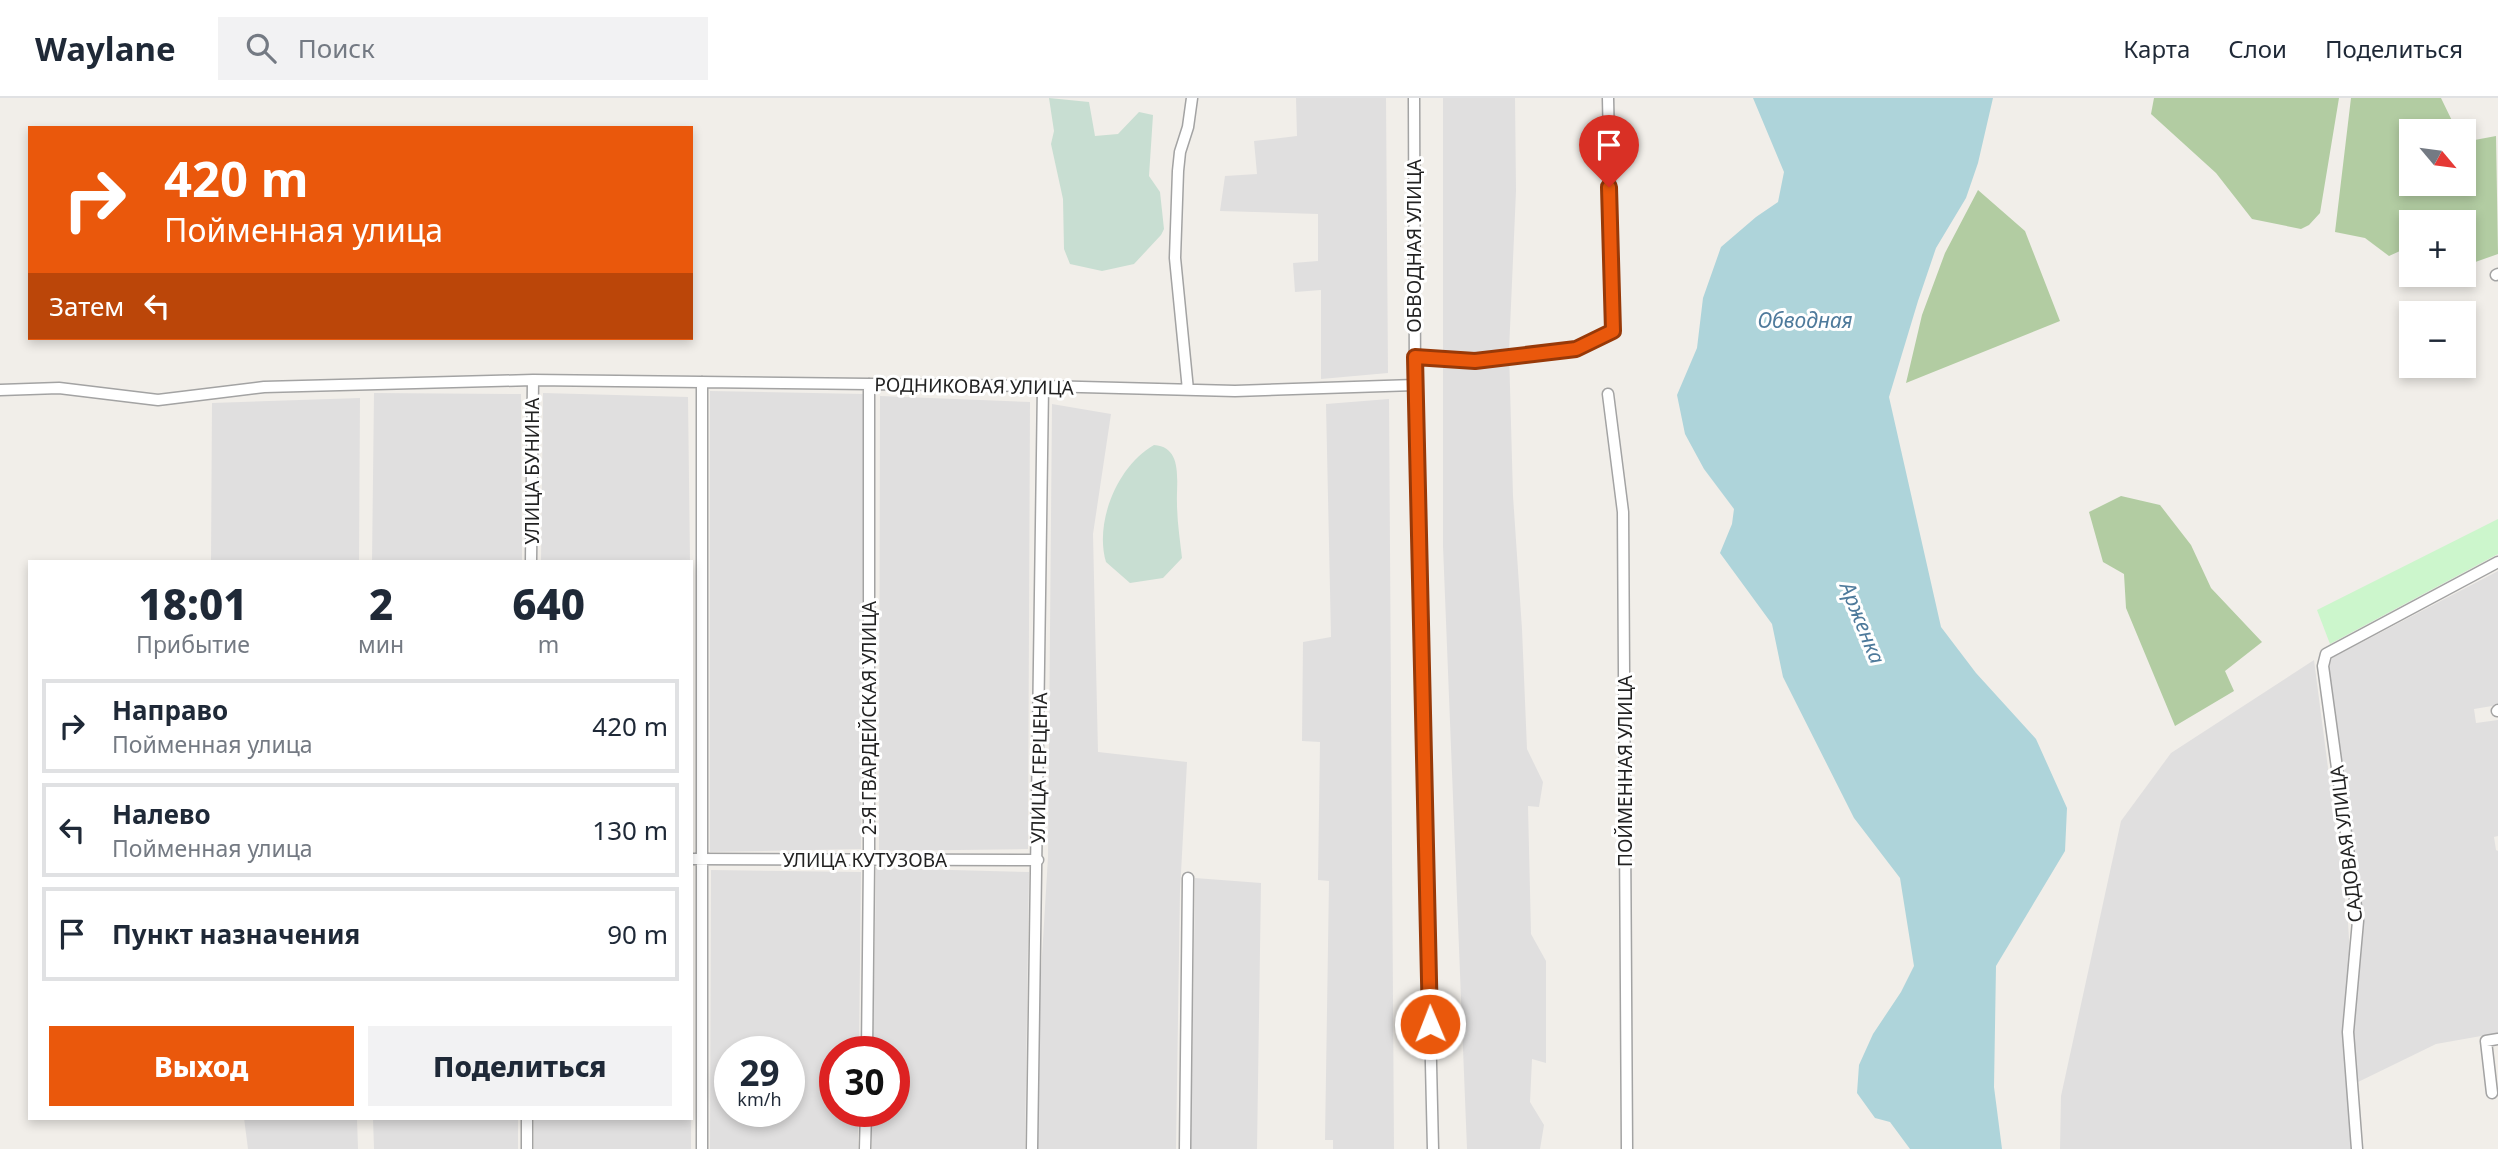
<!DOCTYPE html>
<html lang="ru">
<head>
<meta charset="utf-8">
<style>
	body { margin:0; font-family:"Noto Sans",sans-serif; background:#f2f2f3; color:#1f2937; height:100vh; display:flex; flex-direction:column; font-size:26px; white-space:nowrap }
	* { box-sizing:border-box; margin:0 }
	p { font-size:23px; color:#747a83 }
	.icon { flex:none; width:38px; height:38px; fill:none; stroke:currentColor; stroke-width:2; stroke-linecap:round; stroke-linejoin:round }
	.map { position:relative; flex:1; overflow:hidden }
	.drawer { position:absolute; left:28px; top:462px; width:665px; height:560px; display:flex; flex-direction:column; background:#fff; border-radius:0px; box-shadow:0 4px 10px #0003 }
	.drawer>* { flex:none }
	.banner { position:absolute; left:28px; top:28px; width:665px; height:214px; border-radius:0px; box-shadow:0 4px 10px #0003; background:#ea580c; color:#fff; overflow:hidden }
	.needle { width:46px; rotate:119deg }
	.tools { position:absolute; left:2399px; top:21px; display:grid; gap:14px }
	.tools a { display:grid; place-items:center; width:77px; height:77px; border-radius:0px; background:#fff; box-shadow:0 4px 10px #0003; font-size:35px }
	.speed { position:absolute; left:714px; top:938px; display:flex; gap:14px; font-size:35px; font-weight:700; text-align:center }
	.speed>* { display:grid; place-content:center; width:91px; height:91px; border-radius:50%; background:#fff; box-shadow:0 4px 10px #0003; line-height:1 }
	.speed small { font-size:18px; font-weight:400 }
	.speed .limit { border:10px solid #d22; background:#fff; color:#111 }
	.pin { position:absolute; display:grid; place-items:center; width:60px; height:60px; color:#fff; margin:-72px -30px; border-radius:50% 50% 50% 0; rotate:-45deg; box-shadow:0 0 7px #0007 }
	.pin .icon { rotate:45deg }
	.me { position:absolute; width:77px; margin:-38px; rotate:359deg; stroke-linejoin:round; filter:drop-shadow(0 0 5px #0008) }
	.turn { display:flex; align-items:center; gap:24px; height:147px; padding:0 21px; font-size:32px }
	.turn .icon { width:91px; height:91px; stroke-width:2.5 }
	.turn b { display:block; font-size:49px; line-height:60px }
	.then { display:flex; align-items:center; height:66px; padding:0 21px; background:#0003; gap:14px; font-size:26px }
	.eta { display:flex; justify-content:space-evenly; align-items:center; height:119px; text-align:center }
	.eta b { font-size:42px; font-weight:800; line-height:49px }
	.action { display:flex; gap:14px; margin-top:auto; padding:14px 21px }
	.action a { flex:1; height:80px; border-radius:0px; background:#ea580c; color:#fff; font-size:28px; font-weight:800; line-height:80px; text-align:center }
	.action a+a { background:#f2f2f3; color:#1f2937 }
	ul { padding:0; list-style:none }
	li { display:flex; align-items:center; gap:21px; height:94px; margin:0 14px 10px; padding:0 7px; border:4px solid #e0e1e3; border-radius:0px }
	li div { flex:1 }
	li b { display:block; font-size:26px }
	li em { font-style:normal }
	header { display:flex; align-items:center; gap:42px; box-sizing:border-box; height:98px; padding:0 35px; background:#fff; border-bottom:2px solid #e0e1e3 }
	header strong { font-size:33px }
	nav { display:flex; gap:38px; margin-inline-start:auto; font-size:24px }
	.search { width:490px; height:63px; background:#f2f2f3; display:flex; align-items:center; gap:18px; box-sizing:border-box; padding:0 24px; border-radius:0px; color:#747a83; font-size:26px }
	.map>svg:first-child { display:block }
</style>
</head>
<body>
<header>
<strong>Waylane</strong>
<div class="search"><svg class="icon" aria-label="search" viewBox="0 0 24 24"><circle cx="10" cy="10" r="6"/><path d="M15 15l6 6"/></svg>Поиск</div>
<nav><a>Карта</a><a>Слои</a><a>Поделиться</a></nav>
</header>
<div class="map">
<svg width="2498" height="1051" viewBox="0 0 2498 1051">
	<rect width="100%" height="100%" fill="#f1eee9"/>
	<path fill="#e0dfdf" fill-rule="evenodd" d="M 1296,0 L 1386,0 L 1388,275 L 1321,281 L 1321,192 L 1295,194 L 1293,165 L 1318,163 L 1318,116 L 1220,113 L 1225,78 L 1257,76 L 1254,43 L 1297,38 Z
		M 1443,0 L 1515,0 L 1516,93 L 1509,253 L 1513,398 L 1522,531 L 1527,651 L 1543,684 L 1539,709 L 1528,708 L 1531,836 L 1546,863 L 1546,965 L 1532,961 L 1530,1004 L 1544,1027 L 1540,1051 L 1467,1051 L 1443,448 Z
		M 710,293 L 864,296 L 861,751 L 710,754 Z
		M 374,295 L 521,296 L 522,464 L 372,464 Z
		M 543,295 L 688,299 L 690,464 L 541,464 Z
		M 880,298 L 1030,304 L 1028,751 L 879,753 Z
		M 360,300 L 359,464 L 211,464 L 212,305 Z
		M 1389,301 L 1394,1051 L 1333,1051 L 1333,1042 L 1325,1042 L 1329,783 L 1318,782 L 1320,644 L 1302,643 L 1303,544 L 1331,539 L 1326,306 Z
		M 1052,306 L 1111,316 L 1093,436 L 1098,654 L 1187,664 L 1180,793 L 1176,1051 L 1036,1051 L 1039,908 L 1048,759 Z
		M 2498,473 L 2498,607 L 2474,611 L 2476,625 L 2498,622 L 2498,738 L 2494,739 L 2496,752 L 2498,753 L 2498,935 L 2436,946 L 2356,985 L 2359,1051 L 2060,1051 L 2061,998 L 2121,723 L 2171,655 L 2314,562 L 2348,824 L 2353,912 L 2362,820 L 2328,572 L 2332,560 Z
		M 876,770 L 1029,774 L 1025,1051 L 872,1051 L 872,1013 L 894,1013 L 894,954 L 873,954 Z
		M 692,771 L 691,1051 L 534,1051 L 534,1020 L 691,1020 Z
		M 711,772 L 861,774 L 859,954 L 835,954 L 835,1013 L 858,1013 L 858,1051 L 710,1051 ZM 730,954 L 789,954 L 789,1013 L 730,1013 Z
		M 1195,780 L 1261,785 L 1257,1051 L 1191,1051 Z
		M 244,1020 L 357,1020 L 358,1051 L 248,1051 Z
		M 373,1020 L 518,1020 L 518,1051 L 374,1051 Z"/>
	<path fill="#b2cca2" d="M 2154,0 L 2339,0 L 2320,115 L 2309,127 L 2301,131 L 2252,121 L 2216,75 L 2151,16 Z
		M 2351,0 L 2441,0 L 2457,33 L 2412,33 L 2412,86 L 2464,86 L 2464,44 L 2496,38 L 2498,156 L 2464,168 L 2464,124 L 2412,124 L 2411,148 L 2389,158 L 2365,140 L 2335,134 Z
		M 1978,92 L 2025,133 L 2060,223 L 1906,285 L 1922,217 L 1945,155 Z
		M 2121,398 L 2160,407 L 2191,447 L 2211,490 L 2262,544 L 2225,573 L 2234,593 L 2175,628 L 2126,510 L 2124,476 L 2103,464 L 2089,414 Z"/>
	<path fill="#c8ded2" d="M 1049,0 L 1089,4 L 1095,38 L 1118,36 L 1139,14 L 1153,17 L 1149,78 L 1160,94 L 1164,131 L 1161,137 L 1134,166 L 1102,173 L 1070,166 L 1064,151 L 1063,101 L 1051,46 L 1054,33 Z
		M 1154,347 C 1184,349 1176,385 1177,405 C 1177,423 1180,442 1182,460 L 1163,480 L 1130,485 L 1106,464 C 1094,424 1118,367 1154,347 Z"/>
	<path fill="#ccf6cc" d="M 2498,421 L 2498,456 L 2330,546 L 2317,512 Z"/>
	<path fill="#aed4da" d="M 1753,0 L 1993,0 L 1978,65 L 1966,100 L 1936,150 L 1918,203 L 1889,299 L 1941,529 L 1976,575 L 2036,641 L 2067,710 L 2065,753 L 1996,868 L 1994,989 L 2002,1051 L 1910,1051 L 1890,1024 L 1875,1020 L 1857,995 L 1859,967 L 1873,936 L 1901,894 L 1914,868 L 1900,780 L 1854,720 L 1783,579 L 1772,526 L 1720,455 L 1732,426 L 1734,411 L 1704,371 L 1685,336 L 1677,297 L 1697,250 L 1703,200 L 1721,149 L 1756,119 L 1778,104 L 1784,74 Z"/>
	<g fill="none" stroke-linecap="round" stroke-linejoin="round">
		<defs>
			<path id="minor" d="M 1414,0 L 1415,287 L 1433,1051
				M 2496,177 L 2498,176
				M 1415,259 L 1475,263 L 1576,251 L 1613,233 L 1608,0
				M 0,292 L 59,290 L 158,302 L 264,289 L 533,282 L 1043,288 L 1235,293 L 1415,287
				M 1188,292 L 1175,160 L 1178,73 L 1180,54 L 1188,29 L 1192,0
				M 1608,296 L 1623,414 L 1627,1051
				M 531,464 L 533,282
				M 2497,613 L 2498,612
				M 691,761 L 1038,762
				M 867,954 L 869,762 L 869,286
				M 2492,995 L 2486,943 L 2498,941
				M 527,1051 L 527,1020
				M 702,1051 L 702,284
				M 865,1051 L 866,1013
				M 1032,1051 L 1043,288
				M 1185,1051 L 1188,780
				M 2357,1051 L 2348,934 L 2358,823 L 2323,568 L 2326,556 L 2498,464"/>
		</defs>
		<use href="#minor" stroke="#a3a3a3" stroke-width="13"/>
		<use href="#minor" stroke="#fff" stroke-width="10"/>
	</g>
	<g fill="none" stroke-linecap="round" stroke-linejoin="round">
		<defs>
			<path id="route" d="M 1430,926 L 1415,259 L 1475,263 L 1576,251 L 1613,233 L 1609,89"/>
		</defs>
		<use href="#route" stroke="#983908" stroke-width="18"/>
		<use href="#route" stroke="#ea580c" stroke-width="12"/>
	</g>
	<g text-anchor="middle" stroke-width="6" stroke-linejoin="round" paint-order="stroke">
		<g font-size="19" fill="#222" stroke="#fff">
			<text transform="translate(1414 148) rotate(-90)" y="7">ОБВОДНАЯ УЛИЦА</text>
			<text transform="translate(974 288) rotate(1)" y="7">РОДНИКОВАЯ УЛИЦА</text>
			<text transform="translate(532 373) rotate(-90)" y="7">УЛИЦА БУНИНА</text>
			<text transform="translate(869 620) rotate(-90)" y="7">2-Я ГВАРДЕЙСКАЯ УЛИЦА</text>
			<text transform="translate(1039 670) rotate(-89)" y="7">УЛИЦА ГЕРЦЕНА</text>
			<text transform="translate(1625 673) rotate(-90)" y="7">ПОЙМЕННАЯ УЛИЦА</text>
			<text transform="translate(2346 746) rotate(-97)" y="7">САДОВАЯ УЛИЦА</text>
			<text x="865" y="769">УЛИЦА КУТУЗОВА</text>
		</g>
		<g font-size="21" font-style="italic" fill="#4e7a9b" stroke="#fff">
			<text x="1805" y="230">Обводная</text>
			<text transform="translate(1862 525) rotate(68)" y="7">Арженка</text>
		</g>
	</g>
</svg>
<div class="tools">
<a><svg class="needle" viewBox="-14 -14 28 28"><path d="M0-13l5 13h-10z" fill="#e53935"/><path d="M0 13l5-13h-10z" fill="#747a83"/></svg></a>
<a>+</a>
<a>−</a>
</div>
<div class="speed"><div>29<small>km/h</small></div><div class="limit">30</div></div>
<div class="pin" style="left:1609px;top:89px;background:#d93025"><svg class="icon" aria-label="arrive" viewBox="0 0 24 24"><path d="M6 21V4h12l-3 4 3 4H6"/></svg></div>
<svg class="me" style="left:1430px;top:926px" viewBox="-20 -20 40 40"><circle r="17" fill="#ea580c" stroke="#fff" stroke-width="3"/><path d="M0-11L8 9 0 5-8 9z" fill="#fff"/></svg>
<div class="banner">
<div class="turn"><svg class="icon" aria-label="right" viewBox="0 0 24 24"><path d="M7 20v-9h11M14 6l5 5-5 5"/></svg><div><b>420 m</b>Пойменная улица</div></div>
<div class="then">Затем<svg class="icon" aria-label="left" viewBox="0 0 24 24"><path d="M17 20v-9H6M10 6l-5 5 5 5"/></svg></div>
</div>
<section class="drawer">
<div class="eta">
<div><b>18:01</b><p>Прибытие</p></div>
<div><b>2</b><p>мин</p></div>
<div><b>640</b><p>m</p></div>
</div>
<ul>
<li><svg class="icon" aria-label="right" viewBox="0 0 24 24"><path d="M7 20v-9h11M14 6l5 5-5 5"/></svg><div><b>Направо</b><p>Пойменная улица</p></div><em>420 m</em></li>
<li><svg class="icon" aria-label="left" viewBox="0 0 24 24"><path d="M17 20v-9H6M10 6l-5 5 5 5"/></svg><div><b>Налево</b><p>Пойменная улица</p></div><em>130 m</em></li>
<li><svg class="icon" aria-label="arrive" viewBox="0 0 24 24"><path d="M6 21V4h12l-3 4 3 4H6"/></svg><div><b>Пункт назначения</b></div><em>90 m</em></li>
</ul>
<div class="action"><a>Выход</a><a>Поделиться</a></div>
</section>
</div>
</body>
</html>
